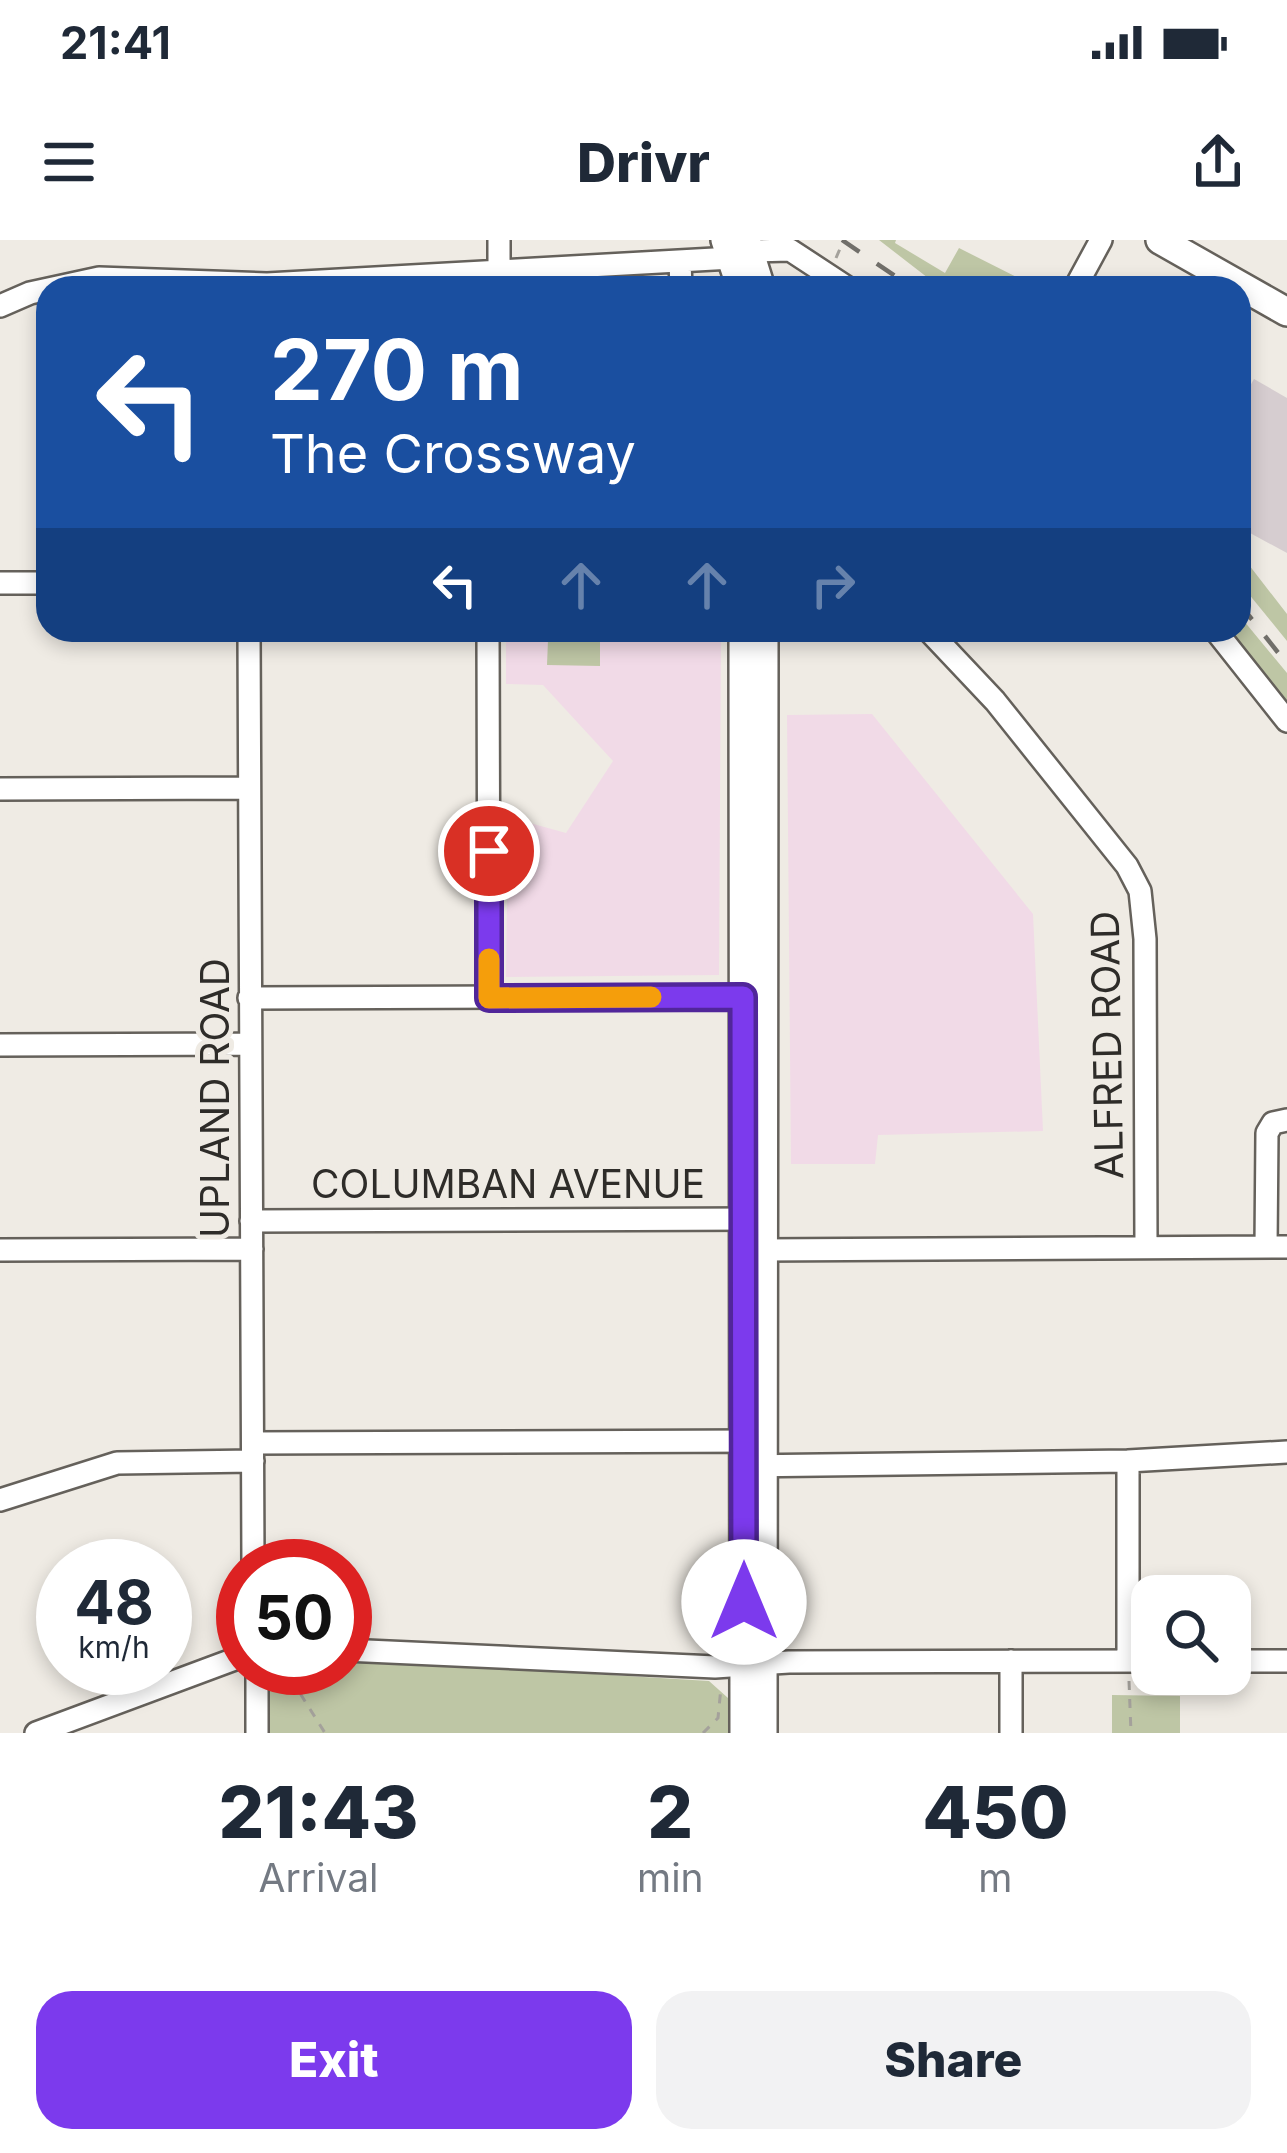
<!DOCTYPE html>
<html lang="en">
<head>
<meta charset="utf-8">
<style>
	body { margin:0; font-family:Inter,sans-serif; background:#f2f2f3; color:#1f2937; height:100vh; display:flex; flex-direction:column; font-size:45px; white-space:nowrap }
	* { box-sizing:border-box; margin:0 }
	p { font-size:39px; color:#747a83 }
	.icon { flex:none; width:66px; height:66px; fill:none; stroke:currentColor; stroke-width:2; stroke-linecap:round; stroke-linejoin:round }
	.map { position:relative; height:1493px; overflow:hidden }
	.panel { display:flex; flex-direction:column; background:#fff; flex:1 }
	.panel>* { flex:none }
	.banner { position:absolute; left:36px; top:36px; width:1215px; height:366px; border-radius:36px; box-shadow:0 6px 18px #0003; background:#1a4fa0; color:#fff; overflow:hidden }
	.tools { position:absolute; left:1131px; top:1335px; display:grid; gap:24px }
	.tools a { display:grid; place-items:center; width:120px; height:120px; border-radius:24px; background:#fff; box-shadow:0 6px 18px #0003; font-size:60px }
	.speed { position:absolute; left:36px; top:1299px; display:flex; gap:24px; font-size:60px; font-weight:700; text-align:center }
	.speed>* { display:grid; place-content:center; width:156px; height:156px; border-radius:50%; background:#fff; box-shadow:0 6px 18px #0003; line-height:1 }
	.speed small { font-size:30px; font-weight:400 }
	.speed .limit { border:18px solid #d22; background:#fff; color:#111 }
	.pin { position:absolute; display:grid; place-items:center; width:102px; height:102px; color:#fff; margin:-51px; border:6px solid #fff; border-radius:50%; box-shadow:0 3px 12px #0007 }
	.me { position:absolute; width:132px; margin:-66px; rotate:0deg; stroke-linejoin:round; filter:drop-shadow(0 0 9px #0008) }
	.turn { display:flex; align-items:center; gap:42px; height:252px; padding:0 36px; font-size:54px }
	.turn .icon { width:156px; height:156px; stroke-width:2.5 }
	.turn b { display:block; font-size:84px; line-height:102px }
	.lanes { display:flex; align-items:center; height:114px; padding:0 36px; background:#0003; justify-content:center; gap:60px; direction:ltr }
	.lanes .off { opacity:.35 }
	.eta { display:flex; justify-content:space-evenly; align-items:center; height:204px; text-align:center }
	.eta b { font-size:72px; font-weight:800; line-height:84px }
	.cta { display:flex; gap:24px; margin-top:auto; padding:24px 36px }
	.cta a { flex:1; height:138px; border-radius:36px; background:#7c3aed; color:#fff; font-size:48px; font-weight:800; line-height:138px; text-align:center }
	.cta a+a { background:#f2f2f3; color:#1f2937 }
	.status { display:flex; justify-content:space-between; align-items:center; height:84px; padding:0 60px; background:#fff; direction:ltr }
	.status svg { height:33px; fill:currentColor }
	header { display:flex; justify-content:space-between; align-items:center; height:156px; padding:0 36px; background:#fff; font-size:54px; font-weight:800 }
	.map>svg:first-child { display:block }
</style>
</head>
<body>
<div class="status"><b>21:41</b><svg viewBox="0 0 49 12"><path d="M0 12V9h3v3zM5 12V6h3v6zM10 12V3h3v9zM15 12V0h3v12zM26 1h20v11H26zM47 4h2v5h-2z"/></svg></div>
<header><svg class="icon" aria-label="menu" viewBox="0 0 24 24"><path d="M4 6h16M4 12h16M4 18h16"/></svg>Drivr<svg class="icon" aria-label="share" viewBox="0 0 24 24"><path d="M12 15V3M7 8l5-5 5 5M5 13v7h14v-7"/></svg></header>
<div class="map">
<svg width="1287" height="1493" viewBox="0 0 1287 1493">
	<rect width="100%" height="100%" fill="#efebe4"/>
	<path fill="#f2dae6" d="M 721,36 L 721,48 L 623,48 L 623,38 Z"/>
	<path fill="#f1dae7" d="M 506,390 L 721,390 L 719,735 L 506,737 L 508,577 L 566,593 L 613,521 L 543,445 L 506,444 Z
		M 872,474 L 1033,674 L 1043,891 L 878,895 L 875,924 L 791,924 L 787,475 Z"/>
	<path fill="#bec6a5" d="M 879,0 L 896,0 L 895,3 L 945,33 L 959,8 L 1038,48 L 941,48 Z
		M 1239,312 L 1287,374 L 1287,401 L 1239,342 Z
		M 1239,375 L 1287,433 L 1287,470 L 1227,390 L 1239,390 Z
		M 548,400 L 600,401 L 600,426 L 547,425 Z
		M 345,1419 L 709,1441 L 728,1458 L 729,1493 L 257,1493 L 255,1428 L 345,1428 Z
		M 1112,1455 L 1180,1456 L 1180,1493 L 1112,1493 Z"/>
	<path fill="#d6cdd0" d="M 1254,139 L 1287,158 L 1287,313 L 1239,287 L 1239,165 Z"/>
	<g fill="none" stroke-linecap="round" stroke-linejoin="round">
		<defs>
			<path id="minor" d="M 499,0 L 499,32
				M 751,11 L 790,10 L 848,48
				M 680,22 L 681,48
				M 1075,48 L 1101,0
				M 0,66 L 30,53 L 99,38 L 267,44 L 732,18
				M 0,343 L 48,343
				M 249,390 L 253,1326
				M 488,390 L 489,758
				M 928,390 L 995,461 L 1127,626 L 1140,651 L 1145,699 L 1146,1007
				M 1215,390 L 1287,481
				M 0,549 L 249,548
				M 249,758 L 759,756
				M 0,805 L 249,804
				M 251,981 L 755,979
				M 1266,1007 L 1267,893 L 1273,883 L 1287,880
				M 0,1010 L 252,1009
				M 751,1010 L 1287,1007
				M 253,1203 L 756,1201
				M 1128,1221 L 1287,1212
				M 751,1226 L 1128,1221 L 1128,1421
				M 0,1260 L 117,1223 L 253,1221
				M 345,1410 L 715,1427 L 789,1422 L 1152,1421
				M 1230,1421 L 1287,1421
				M 257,1428 L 257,1493
				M 36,1493 L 243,1416
				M 1011,1493 L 1011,1421"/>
			<path id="major" d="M 725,0 L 741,48
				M 746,0 L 761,48
				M 1160,0 L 1287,72
				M 743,390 L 744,1493
				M 763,1493 L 764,390"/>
		</defs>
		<use href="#minor" stroke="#65615b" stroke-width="26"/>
		<use href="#major" stroke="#65615b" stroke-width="32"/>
		<path stroke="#a4a19b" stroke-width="3" stroke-dasharray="9 9" stroke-linecap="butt" d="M 836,18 L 842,4
			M 277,1432 L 286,1431 L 325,1493
			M 1129,1441 L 1131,1493
			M 703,1493 L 718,1478 L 721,1447"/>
		<use href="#minor" stroke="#fff" stroke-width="21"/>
		<use href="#major" stroke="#fff" stroke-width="27"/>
		<path stroke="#716f6a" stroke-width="4.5" stroke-dasharray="21 21" stroke-linecap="butt" d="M 842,0 L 913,48
			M 1239,363 L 1287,424"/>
	</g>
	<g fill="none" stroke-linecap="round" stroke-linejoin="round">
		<defs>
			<path id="route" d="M 489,611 L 489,758 L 743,757 L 744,1362"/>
		</defs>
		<use href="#route" stroke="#51269a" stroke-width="30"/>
		<use href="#route" stroke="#7c3aed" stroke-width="21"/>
		<path stroke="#f59e0b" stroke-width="21" d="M 489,719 L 489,758 L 651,757"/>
	</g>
	<g text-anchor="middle" stroke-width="10" stroke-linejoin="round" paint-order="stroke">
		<g font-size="39" fill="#2e2c29" stroke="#efebe4">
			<text transform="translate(1107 805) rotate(-91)" y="14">ALFRED ROAD</text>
			<text transform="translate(215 858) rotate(-90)" y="14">UPLAND ROAD</text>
			<text x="508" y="958">COLUMBAN AVENUE</text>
		</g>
	</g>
</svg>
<div class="tools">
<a><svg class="icon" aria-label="search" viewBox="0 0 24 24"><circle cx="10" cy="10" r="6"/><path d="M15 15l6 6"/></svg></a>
</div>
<div class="speed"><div>48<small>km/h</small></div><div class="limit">50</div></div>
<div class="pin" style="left:489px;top:611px;background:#d93025"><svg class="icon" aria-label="arrive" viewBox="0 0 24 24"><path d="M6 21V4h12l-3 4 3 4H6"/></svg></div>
<svg class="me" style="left:744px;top:1362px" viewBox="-20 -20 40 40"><circle r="19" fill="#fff"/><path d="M0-13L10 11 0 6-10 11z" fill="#7c3aed"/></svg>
<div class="banner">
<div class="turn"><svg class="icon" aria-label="left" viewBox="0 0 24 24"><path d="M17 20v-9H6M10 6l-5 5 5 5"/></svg><div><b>270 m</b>The Crossway</div></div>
<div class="lanes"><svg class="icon" aria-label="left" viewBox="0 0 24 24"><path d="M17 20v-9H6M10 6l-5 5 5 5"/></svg><svg class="icon off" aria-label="ahead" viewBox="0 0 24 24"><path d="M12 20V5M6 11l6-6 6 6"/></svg><svg class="icon off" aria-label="ahead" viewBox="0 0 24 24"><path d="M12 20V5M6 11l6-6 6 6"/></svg><svg class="icon off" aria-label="right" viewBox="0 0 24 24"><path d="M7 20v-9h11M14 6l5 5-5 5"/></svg></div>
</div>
</div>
<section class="panel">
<div class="eta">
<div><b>21:43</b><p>Arrival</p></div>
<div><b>2</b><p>min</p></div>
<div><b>450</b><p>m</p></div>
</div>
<div class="cta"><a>Exit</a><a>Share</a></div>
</section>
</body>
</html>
